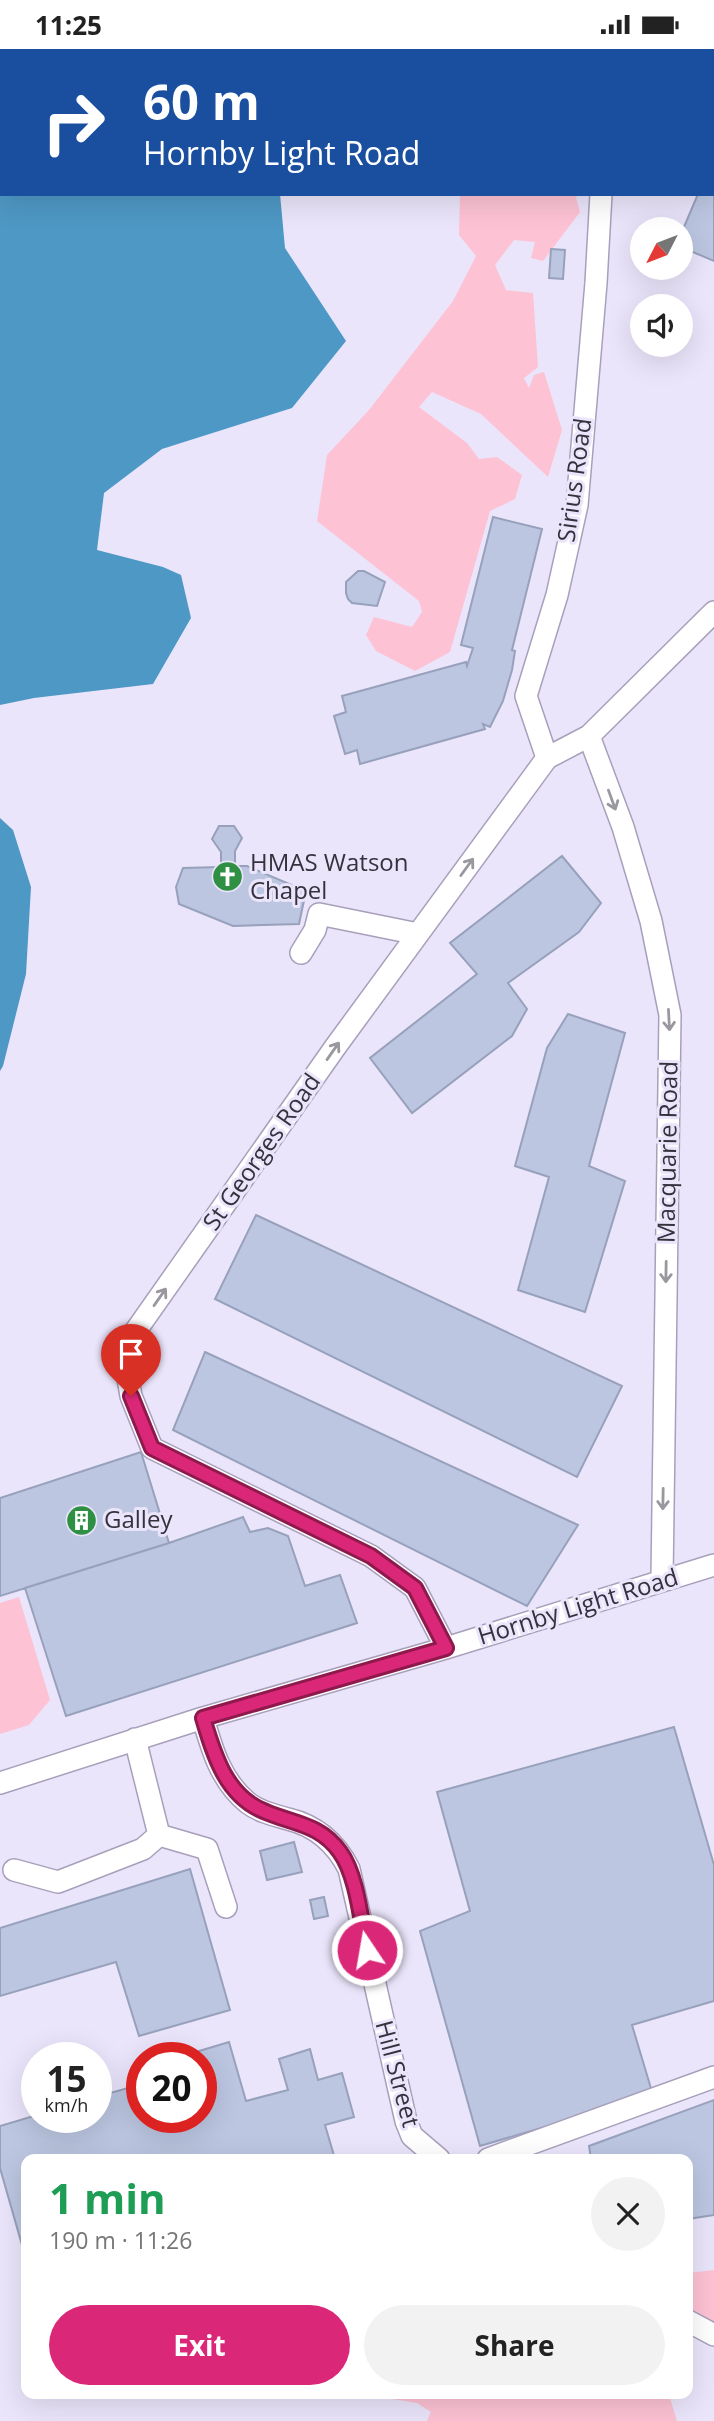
<!DOCTYPE html>
<html lang="en">
<head>
<meta charset="utf-8">
<style>
	body { margin:0; font-family:"Open Sans",sans-serif; background:#f2f2f2; color:#222; height:100vh; display:flex; flex-direction:column; font-size:26px; white-space:nowrap }
	* { box-sizing:border-box; margin:0 }
	p { font-size:23px; color:#767676 }
	.icon { flex:none; width:38px; height:38px; fill:none; stroke:currentColor; stroke-width:2; stroke-linecap:round; stroke-linejoin:round }
	.map { position:relative; flex:1; overflow:hidden }
	.drawer { position:absolute; left:21px; top:2105px; width:672px; height:245px; display:flex; flex-direction:column; background:#fff; border-radius:14px; box-shadow:0 7px 28px #0002 }
	.drawer>* { flex:none }
	.banner { position:absolute; left:0px; top:0px; width:714px; height:147px; box-shadow:0 7px 28px #0002; background:#1a4fa0; color:#fff; overflow:hidden }
	.needle { width:46px; rotate:228deg }
	.tools { position:absolute; left:630px; top:168px; display:grid; gap:14px }
	.tools a { display:grid; place-items:center; width:63px; height:63px; border-radius:50%; background:#fff; box-shadow:0 7px 28px #0002; font-size:35px }
	.speed { position:absolute; left:21px; top:1993px; display:flex; gap:14px; font-size:35px; font-weight:700; text-align:center }
	.speed>* { display:grid; place-content:center; width:91px; height:91px; border-radius:50%; background:#fff; box-shadow:0 7px 28px #0002; line-height:1 }
	.speed small { font-size:18px; font-weight:400 }
	.speed .limit { border:10px solid #d22; background:#fff; color:#111 }
	.pin { position:absolute; display:grid; place-items:center; width:60px; height:60px; color:#fff; margin:-72px -30px; border-radius:50% 50% 50% 0; rotate:-45deg; box-shadow:0 0 7px #0007 }
	.pin .icon { rotate:45deg }
	.me { position:absolute; width:77px; margin:-38px; rotate:348deg; stroke-linejoin:round; filter:drop-shadow(0 0 5px #0008) }
	.turn { display:flex; align-items:center; gap:24px; height:147px; padding:0 28px; font-size:32px }
	.turn .icon { width:91px; height:91px; stroke-width:2.5 }
	.turn b { display:block; font-size:49px; line-height:60px }
	.round { display:grid; place-items:center; flex:none; width:74px; height:74px; border-radius:37px; background:#f2f2f2 }
	.head { display:flex; align-items:center; justify-content:space-between; height:119px; padding:0 28px }
	h1 { font-size:42px; font-weight:700; line-height:52px; color:#1e9e55 }
	.action { display:flex; gap:14px; margin-top:auto; padding:14px 28px }
	.action a { flex:1; height:80px; border-radius:42px; background:#db2777; color:#fff; font-size:28px; font-weight:700; line-height:80px; text-align:center }
	.action a+a { background:#f2f2f2; color:#222 }
	.status { display:flex; justify-content:space-between; align-items:center; height:49px; padding:0 35px; background:#fff; direction:ltr }
	.status svg { height:19px; fill:currentColor }
	.map>svg:first-child { display:block }
</style>
</head>
<body>
<div class="status"><b>11:25</b><svg viewBox="0 0 49 12"><path d="M0 12V9h3v3zM5 12V6h3v6zM10 12V3h3v9zM15 12V0h3v12zM26 1h20v11H26zM47 4h2v5h-2z"/></svg></div>
<div class="map">
<svg width="714" height="2372" viewBox="0 0 714 2372">
	<rect width="100%" height="100%" fill="#ebe5fb"/>
	<path fill="#fdc2d4" d="M 460,145 L 578,145 L 576,149 L 580,163 L 543,212 L 531,209 L 535,193 L 514,191 L 495,216 L 506,241 L 533,244 L 538,318 L 524,329 L 529,339 L 534,326 L 544,323 L 562,381 L 548,428 L 481,365 L 432,343 L 419,358 L 467,394 L 479,410 L 497,408 L 522,426 L 515,450 L 490,462 L 450,603 L 415,622 L 376,602 L 366,586 L 374,568 L 412,578 L 422,563 L 419,552 L 317,472 L 327,406 L 369,361 L 453,252 L 476,207 L 459,186 Z
		M 19,1548 L 50,1651 L 29,1676 L 0,1685 L 0,1554 Z
		M 714,2221 L 714,2277 L 688,2271 L 688,2224 Z
		M 385,2345 L 665,2345 L 670,2349 L 677,2372 L 427,2372 L 431,2363 L 417,2354 L 386,2349 Z"/>
	<path fill="#4e98c5" d="M 0,0 L 345,0 L 345,2 L 2,2 L 2,145 L 280,145 L 285,199 L 346,292 L 292,359 L 162,400 L 104,444 L 97,501 L 163,518 L 181,526 L 191,569 L 153,635 L 34,649 L 0,656 Z
		M 0,769 L 13,781 L 31,838 L 26,925 L 3,1017 L 0,1022 Z"/>
	<path fill="#bcc6e1" stroke="#97a1bb" stroke-width="2" d="M 714,110 L 714,212 L 681,198 L 681,185 L 698,145 L 712,145 Z
		M 551,200 L 565,201 L 563,230 L 549,229 Z
		M 493,468 L 542,480 L 512,601 L 515,602 L 512,621 L 503,652 L 490,678 L 483,675 L 485,680 L 360,715 L 357,701 L 345,705 L 334,667 L 346,663 L 342,647 L 466,613 L 467,617 L 473,599 L 461,596 Z
		M 358,522 L 364,522 L 385,533 L 377,557 L 352,554 L 348,550 L 346,544 L 346,533 Z
		M 219,777 L 234,777 L 242,789 L 235,802 L 235,817 L 247,817 L 306,842 L 299,875 L 233,877 L 179,855 L 176,838 L 183,819 L 221,818 L 221,803 L 212,790 Z
		M 562,807 L 601,854 L 579,883 L 508,934 L 527,960 L 512,987 L 412,1064 L 370,1009 L 477,925 L 450,894 Z
		M 568,965 L 625,984 L 589,1117 L 625,1132 L 585,1263 L 518,1241 L 549,1128 L 515,1117 L 547,999 Z
		M 256,1166 L 622,1337 L 577,1428 L 215,1250 Z
		M 205,1303 L 578,1476 L 527,1557 L 173,1381 Z
		M 141,1403 L 169,1494 L 0,1547 L 0,1449 Z
		M 243,1468 L 250,1483 L 268,1479 L 288,1487 L 305,1537 L 340,1526 L 357,1574 L 66,1667 L 25,1539 L 169,1494 Z
		M 674,1678 L 714,1816 L 714,1952 L 632,1976 L 653,2046 L 480,2097 L 420,1882 L 470,1862 L 437,1743 Z
		M 294,1793 L 302,1823 L 267,1831 L 260,1802 Z
		M 190,1820 L 230,1961 L 139,1987 L 116,1913 L 0,1947 L 0,1879 Z
		M 324,1848 L 328,1867 L 314,1870 L 310,1851 Z
		M 229,1993 L 246,2052 L 288,2041 L 279,2010 L 310,2000 L 318,2031 L 342,2024 L 354,2068 L 325,2076 L 335,2110 L 26,2110 L 26,2203 L 24,2203 L 0,2119 L 0,2077 L 37,2066 L 37,2068 L 96,2068 L 96,2048 L 142,2035 L 142,2068 L 201,2068 L 201,2009 L 176,2009 Z
		M 714,2051 L 714,2166 L 688,2170 L 688,2110 L 591,2110 L 589,2097 Z"/>
	<g fill="none" stroke-linecap="round" stroke-linejoin="round">
		<defs>
			<path id="lane" d="M 613,2 L 613,0
				M 589,687 L 623,778 L 651,872 L 670,966 L 662,1530
				M 547,709 L 526,647 L 557,546 L 577,456 L 596,234 L 601,145
				M 301,904 L 315,881 L 319,865 L 418,885
				M 446,1599 L 415,1539 L 371,1507 L 152,1399 L 131,1347 L 123,1300 L 336,997 L 547,709 L 589,687 L 714,563
				M 203,1669 C 212,1701 221,1732 248,1754 C 260,1763 274,1766 288,1770 C 317,1777 336,1794 349,1820 L 406,2072 L 412,2087 L 439,2110
				M 0,1734 L 203,1669 L 446,1599 L 714,1516
				M 159,1786 L 207,1800 L 226,1858
				M 14,1821 L 58,1833 L 143,1800 L 159,1786 L 135,1690
				M 488,2110 L 714,2028
				M 688,2272 L 714,2286"/>
		</defs>
		<use href="#lane" stroke="#a8a0bb" stroke-width="24"/>
		<use href="#lane" stroke="#fff" stroke-width="21"/>
	</g>
	<defs><path id="oneway-shaft" d="M-6 0H5M1.5-3L5.5 0L1.5 3" fill="none" stroke-width="1.6" stroke-linecap="round" stroke-linejoin="round" transform="scale(1.75)"/></defs>
	<g stroke="#9a989e">
		<use href="#oneway-shaft" transform="translate(612 751) rotate(70)"/>
		<use href="#oneway-shaft" transform="translate(467 818) rotate(-54)"/>
		<use href="#oneway-shaft" transform="translate(669 971) rotate(87)"/>
		<use href="#oneway-shaft" transform="translate(333 1002) rotate(-55)"/>
		<use href="#oneway-shaft" transform="translate(666 1223) rotate(91)"/>
		<use href="#oneway-shaft" transform="translate(160 1248) rotate(-55)"/>
		<use href="#oneway-shaft" transform="translate(663 1450) rotate(91)"/>
	</g>
	<g fill="none" stroke-linecap="round" stroke-linejoin="round">
		<defs>
			<path id="route" d="M 131,1347 L 152,1399 L 371,1507 L 415,1539 L 446,1599 L 203,1669 C 214,1706 226,1748 266,1763 C 294,1775 320,1775 340,1803 C 357,1826 361,1872 367,1901"/>
		</defs>
		<use href="#route" stroke="#8e194d" stroke-width="18"/>
		<use href="#route" stroke="#db2777" stroke-width="12"/>
	</g>
	<defs>
		<symbol id="church-disc" viewBox="-11 -11 22 22"><circle r="9.5" fill="#2f9043" stroke="#ebe5fb"/><path d="M-1.2-6h2.4v3.5h3.3v2.4h-3.3V6h-2.4V-.1h-3.3v-2.4h3.3Z" fill="#fff"/></symbol>
		<symbol id="building-disc" viewBox="-11 -11 22 22"><circle r="9.5" fill="#2f9043" stroke="#ebe5fb"/><path d="M-4-6H4V6H1V3H-1V6H-4ZM-2.5-4.3h1.7v1.8h-1.7ZM.8-4.3h1.7v1.8H.8ZM-2.5-1h1.7V.8h-1.7ZM.8-1h1.7V.8H.8Z" fill="#fff"/></symbol>
	</defs>
	<g fill-rule="evenodd">
		<use href="#church-disc" x="210" y="810" width="35" height="35"/>
		<use href="#building-disc" x="64" y="1454" width="35" height="35"/>
	</g>
	<g text-anchor="middle" stroke-width="6" stroke-linejoin="round" paint-order="stroke">
		<g font-size="24" fill="#35323d" stroke="#ebe5fb">
			<text transform="translate(575 431) rotate(-82)" y="8">Sirius Road</text>
			<text transform="translate(262 1103) rotate(-55)" y="8">St Georges Road</text>
			<text transform="translate(668 1103) rotate(-89)" y="8">Macquarie Road</text>
			<text transform="translate(578 1558) rotate(-17)" y="8">Hornby Light Road</text>
			<text transform="translate(397 2025) rotate(75)" y="8">Hill Street</text>
		</g>
		<g font-size="24" fill="#35323d" stroke="#ebe5fb" text-anchor="start">
			<text x="250" y="822">HMAS Watson<tspan x="250" dy="28">Chapel</tspan></text>
			<text x="104" y="1479">Galley</text>
		</g>
	</g>
</svg>
<div class="tools">
<a><svg class="needle" viewBox="-14 -14 28 28"><path d="M0-13l5 13h-10z" fill="#e53935"/><path d="M0 13l5-13h-10z" fill="#767676"/></svg></a>
<a><svg class="icon" aria-label="sound" viewBox="0 0 24 24"><path d="M4 9h4l5-4v14l-5-4H4zM17 9q2 3 0 6"/></svg></a>
</div>
<div class="speed"><div>15<small>km/h</small></div><div class="limit">20</div></div>
<div class="pin" style="left:131px;top:1347px;background:#d93025"><svg class="icon" aria-label="arrive" viewBox="0 0 24 24"><path d="M6 21V4h12l-3 4 3 4H6"/></svg></div>
<svg class="me" style="left:367px;top:1901px" viewBox="-20 -20 40 40"><circle r="17" fill="#db2777" stroke="#fff" stroke-width="3"/><path d="M0-11L8 9 0 5-8 9z" fill="#fff"/></svg>
<div class="banner">
<div class="turn"><svg class="icon" aria-label="right" viewBox="0 0 24 24"><path d="M7 20v-9h11M14 6l5 5-5 5"/></svg><div><b>60 m</b>Hornby Light Road</div></div>
</div>
<section class="drawer">
<div class="head"><div><h1>1 min</h1><p>190 m · 11:26</p></div><a class="round"><svg class="icon" aria-label="close" viewBox="0 0 24 24"><path d="M6 6l12 12M18 6L6 18"/></svg></a></div>
<div class="action"><a>Exit</a><a>Share</a></div>
</section>
</div>
</body>
</html>
